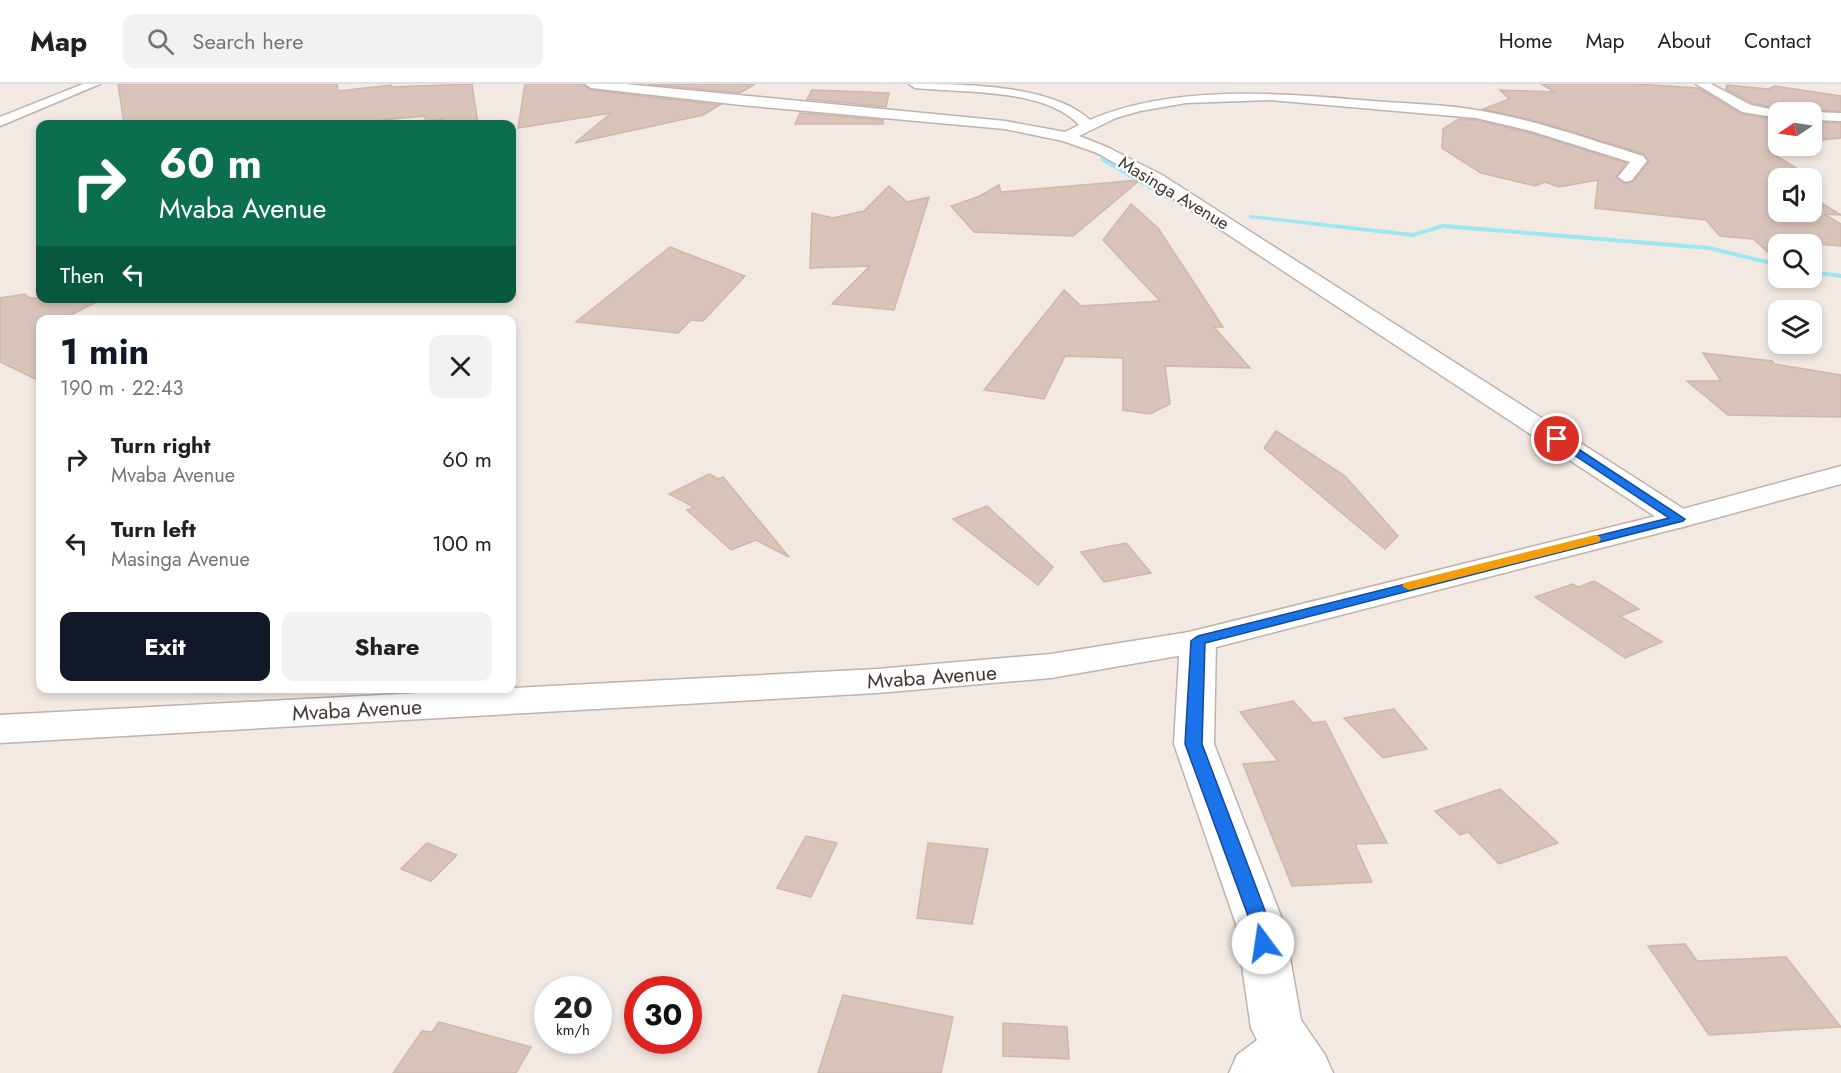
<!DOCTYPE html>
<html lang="en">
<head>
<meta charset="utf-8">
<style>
	body { margin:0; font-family:Jost,sans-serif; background:#f2f2f2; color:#202124; height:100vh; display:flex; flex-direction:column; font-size:22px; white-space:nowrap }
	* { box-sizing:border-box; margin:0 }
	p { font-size:20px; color:#757577 }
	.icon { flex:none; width:33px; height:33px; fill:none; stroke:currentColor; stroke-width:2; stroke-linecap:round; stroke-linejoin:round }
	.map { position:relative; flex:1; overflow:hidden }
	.sheet { position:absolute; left:36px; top:231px; width:480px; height:378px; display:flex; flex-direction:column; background:#fff; border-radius:12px; box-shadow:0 3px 9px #0003 }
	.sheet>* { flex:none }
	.banner { position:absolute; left:36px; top:36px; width:480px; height:183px; border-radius:12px; box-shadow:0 3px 9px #0003; background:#0b6e4f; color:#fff; overflow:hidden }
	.needle { width:39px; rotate:257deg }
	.tools { position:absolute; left:1768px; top:18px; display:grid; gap:12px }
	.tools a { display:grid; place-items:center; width:54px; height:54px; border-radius:12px; background:#fff; box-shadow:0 3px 9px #0003; font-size:30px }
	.speed { position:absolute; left:534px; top:892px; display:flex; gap:12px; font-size:30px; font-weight:700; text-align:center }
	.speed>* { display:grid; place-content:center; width:78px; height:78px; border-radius:50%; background:#fff; box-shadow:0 3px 9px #0003; line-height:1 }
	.speed small { font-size:15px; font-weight:400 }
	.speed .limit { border:9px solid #d22; background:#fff; color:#111 }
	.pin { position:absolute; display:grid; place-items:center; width:51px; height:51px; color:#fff; margin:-26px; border:3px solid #fff; border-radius:50%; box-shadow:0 2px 6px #0007 }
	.me { position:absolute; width:66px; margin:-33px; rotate:346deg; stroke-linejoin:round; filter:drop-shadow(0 0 4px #0008) }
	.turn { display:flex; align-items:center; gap:21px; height:126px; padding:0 24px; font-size:27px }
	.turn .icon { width:78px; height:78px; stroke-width:2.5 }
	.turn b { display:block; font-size:42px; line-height:51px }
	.then { display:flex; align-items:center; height:57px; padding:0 24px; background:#0003; gap:12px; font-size:22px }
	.round { display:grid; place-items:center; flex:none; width:63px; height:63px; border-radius:12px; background:#f2f2f2 }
	.overview { display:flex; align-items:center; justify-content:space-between; height:102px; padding:0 24px }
	h1 { font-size:36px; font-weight:700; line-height:45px; color:#111827 }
	.cta { display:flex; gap:12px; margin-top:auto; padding:12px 24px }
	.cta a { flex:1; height:69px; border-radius:12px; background:#111827; color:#fff; font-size:24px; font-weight:700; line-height:69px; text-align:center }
	.cta a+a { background:#f2f2f2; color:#202124 }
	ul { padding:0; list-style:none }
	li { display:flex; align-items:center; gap:18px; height:84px; padding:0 24px }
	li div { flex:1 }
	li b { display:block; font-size:22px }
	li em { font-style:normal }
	header { display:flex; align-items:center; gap:36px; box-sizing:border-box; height:84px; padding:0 30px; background:#fff; border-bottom:2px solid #e0e0e0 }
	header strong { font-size:28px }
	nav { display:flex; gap:33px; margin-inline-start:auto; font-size:21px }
	.search { width:420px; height:54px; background:#f2f2f2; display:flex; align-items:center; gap:15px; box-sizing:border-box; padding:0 21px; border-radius:12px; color:#757577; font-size:22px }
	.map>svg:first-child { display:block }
</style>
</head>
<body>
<header>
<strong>Map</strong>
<div class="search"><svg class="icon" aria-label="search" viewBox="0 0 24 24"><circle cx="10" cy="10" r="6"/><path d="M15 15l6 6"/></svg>Search here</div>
<nav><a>Home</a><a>Map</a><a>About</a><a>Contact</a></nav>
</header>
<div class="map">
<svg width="1841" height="989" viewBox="0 0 1841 989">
	<rect width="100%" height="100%" fill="#f2e9e2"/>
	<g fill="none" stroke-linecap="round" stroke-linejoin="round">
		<path fill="#99e8f5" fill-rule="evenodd" d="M 1102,73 L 1168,111 L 1208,131 L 1203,132 L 1163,113 L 1100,76 Z
			M 1251,131 L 1413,149 L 1443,140 L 1709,162 L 1779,179 L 1779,183 L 1709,166 L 1443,144 L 1413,153 L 1249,134 L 1249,132 Z
			M 1812,186 L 1841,190 L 1841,194 L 1812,190 Z"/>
	</g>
	<path fill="#d8c4ba" stroke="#d0b7aa" stroke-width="1.5" d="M 118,0 L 337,0 L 338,7 L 391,1 L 392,3 L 472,0 L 478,40 L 450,40 L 442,35 L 426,37 L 424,32 L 361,38 L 361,40 L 124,40 Z
		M 525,0 L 583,0 L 591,6 L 720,21 L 703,31 L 575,59 L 611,29 L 518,44 Z
		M 648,0 L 755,0 L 740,9 Z
		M 1541,0 L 1636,0 L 1698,4 L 1741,30 L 1779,36 L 1779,62 L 1793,64 L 1792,69 L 1770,68 L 1804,89 L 1770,88 L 1781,94 L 1779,128 L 1812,128 L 1812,113 L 1841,131 L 1824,130 L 1841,140 L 1841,162 L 1779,157 L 1779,178 L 1753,155 L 1720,152 L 1706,136 L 1595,124 L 1598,96 L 1559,103 L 1545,98 L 1535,102 L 1481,89 L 1442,64 L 1443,45 L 1459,35 L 1476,36 L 1530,49 L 1626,79 L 1616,93 L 1625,100 L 1634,97 L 1649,78 L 1644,70 L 1540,38 L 1483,25 L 1509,15 L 1500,6 L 1555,8 Z
		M 1727,1 L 1768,5 L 1775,2 L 1841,12 L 1841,27 L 1812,26 L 1810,28 L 1787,28 L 1785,26 L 1752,19 L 1726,5 Z
		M 812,6 L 866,8 L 889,9 L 886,23 L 807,15 Z
		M 800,29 L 883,36 L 883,40 L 795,40 Z
		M 1812,38 L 1841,39 L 1841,54 L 1812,57 Z
		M 1140,96 L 1073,152 L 974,148 L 951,122 L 980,112 L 999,101 L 1001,108 Z
		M 889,102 L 907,118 L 929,113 L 894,226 L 832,220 L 870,182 L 810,184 L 812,129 L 833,134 L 864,127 Z
		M 1131,120 L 1158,144 L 1223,243 L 1214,243 L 1250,284 L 1165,282 L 1170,320 L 1150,330 L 1123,326 L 1123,274 L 1065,272 L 1044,315 L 984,306 L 1064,206 L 1081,222 L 1160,217 L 1103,156 Z
		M 670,163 L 745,192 L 703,237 L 691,236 L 678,249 L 576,238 Z
		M 25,210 L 29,214 L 104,214 L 61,236 L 40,236 L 40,297 L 0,278 L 0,214 Z
		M 1703,269 L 1772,277 L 1775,280 L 1841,291 L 1841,333 L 1728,331 L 1687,297 L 1721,297 Z
		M 1276,347 L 1345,392 L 1398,452 L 1385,465 L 1264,364 Z
		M 709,390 L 718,395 L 723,393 L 789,473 L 756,456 L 731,466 L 687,426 L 694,423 L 669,410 Z
		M 987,422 L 1053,483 L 1038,501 L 953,435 Z
		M 1126,459 L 1151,489 L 1104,498 L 1081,468 Z
		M 1594,497 L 1639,525 L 1620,532 L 1662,558 L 1625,574 L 1535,513 L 1573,500 L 1578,503 Z
		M 1293,617 L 1313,639 L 1325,637 L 1387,759 L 1355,760 L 1372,798 L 1292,802 L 1243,680 L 1278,677 L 1240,628 Z
		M 1394,625 L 1427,665 L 1383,674 L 1344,634 Z
		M 1500,705 L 1558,759 L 1499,780 L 1468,748 L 1460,751 L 1435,727 Z
		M 806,752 L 837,759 L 811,813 L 777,804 Z
		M 427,759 L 457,771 L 431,797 L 401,785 Z
		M 928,759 L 988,765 L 972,840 L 917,834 Z
		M 1685,860 L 1697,877 L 1786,873 L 1841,943 L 1709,951 L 1648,862 Z
		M 843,911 L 953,933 L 941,989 L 818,989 Z
		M 439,938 L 531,963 L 516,989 L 393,989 L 422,947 L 432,948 Z
		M 1003,939 L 1067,943 L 1069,975 L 1003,972 Z"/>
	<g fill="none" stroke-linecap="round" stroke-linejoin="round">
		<defs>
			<path id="minor" d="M 83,0 L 100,0 L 0,42 L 0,33 Z
				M 585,0 L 625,0 L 1005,37 L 1065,48 L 1079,41 C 1045,4 963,9 915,4 L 909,0 C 961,0 1051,0 1090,36 C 1173,0 1282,9 1372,17 C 1406,20 1442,20 1476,26 C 1532,35 1588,55 1643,72 L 1647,77 L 1632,96 L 1626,98 L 1618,93 L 1630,78 L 1531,47 L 1476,34 L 1270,16 L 1186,19 L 1140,27 L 1116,34 L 1079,52 L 1107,63 L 1162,91 L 1690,429 L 1694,435 L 1690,441 L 1679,444 L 1668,441 L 1150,99 L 1097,69 L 1063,57 L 1005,45 L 741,21 L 591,4 Z
				M 1696,0 L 1711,0 L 1751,21 L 1785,28 L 1779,28 L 1779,34 L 1742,28 Z
				M 1809,28 L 1812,28 L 1841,29 L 1841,37 L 1812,36 L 1812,28 Z
				M 1198,546 L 1211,549 L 1216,557 L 1214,660 L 1284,840 L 1301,936 L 1325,971 L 1333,989 L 1229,989 L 1237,971 L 1257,956 L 1251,944 L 1236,840 L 1174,660 L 1180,557 L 1185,549 Z"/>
			<path id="tertiary" d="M 1841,382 L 1841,400 L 1690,441 L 1189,570 L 1051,594 L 877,609 L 0,659 L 0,631 L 877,585 L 1051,570 L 1189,548 L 1668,429 Z"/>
		</defs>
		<use href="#minor" stroke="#c1b1a7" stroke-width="3"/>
		<use href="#tertiary" stroke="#c1b1a7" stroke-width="3"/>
		<use href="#minor" fill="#fff" fill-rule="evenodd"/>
		<use href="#tertiary" fill="#fff" fill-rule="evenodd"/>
	</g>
	<path fill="#1a73e8" stroke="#114b97" stroke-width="1.5" d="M 1557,351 L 1685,435 L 1683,437 L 1205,559 L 1202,660 L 1270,840 L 1273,859 L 1270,865 L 1263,867 L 1256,865 L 1251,840 L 1185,660 L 1191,557 L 1198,552 L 1669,434 L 1553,357 L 1551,355 Z"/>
	<path fill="#f59e0b" d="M 1595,451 L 1599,452 L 1601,455 L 1599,458 L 1409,506 L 1402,502 L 1404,499 Z"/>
	<g text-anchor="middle" stroke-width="4.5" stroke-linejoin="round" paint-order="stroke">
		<g font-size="18" fill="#443832" stroke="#fff">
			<text transform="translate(1174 109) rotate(31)" y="6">Masinga Avenue</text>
		</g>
		<g font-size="21" fill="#443832" stroke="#fff">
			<text transform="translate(932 593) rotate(-4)" y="7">Mvaba Avenue</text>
			<text transform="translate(357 626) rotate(-3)" y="7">Mvaba Avenue</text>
		</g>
	</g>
</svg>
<div class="tools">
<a><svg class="needle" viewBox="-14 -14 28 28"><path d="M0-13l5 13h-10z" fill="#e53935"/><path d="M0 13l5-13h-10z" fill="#757577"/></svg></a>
<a><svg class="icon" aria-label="sound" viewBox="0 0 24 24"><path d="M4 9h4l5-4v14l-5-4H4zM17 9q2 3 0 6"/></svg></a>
<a><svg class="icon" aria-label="search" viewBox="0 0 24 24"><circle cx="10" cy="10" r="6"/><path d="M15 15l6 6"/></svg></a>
<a><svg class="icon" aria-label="layers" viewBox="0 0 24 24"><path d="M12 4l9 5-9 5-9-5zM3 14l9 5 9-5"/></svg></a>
</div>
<div class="speed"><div>20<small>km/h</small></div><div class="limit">30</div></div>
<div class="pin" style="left:1557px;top:355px;background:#d93025"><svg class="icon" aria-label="arrive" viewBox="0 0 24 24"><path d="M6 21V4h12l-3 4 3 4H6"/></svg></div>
<svg class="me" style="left:1263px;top:859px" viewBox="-20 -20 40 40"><circle r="19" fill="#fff"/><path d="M0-13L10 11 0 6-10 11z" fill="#1a73e8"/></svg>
<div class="banner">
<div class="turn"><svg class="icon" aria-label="right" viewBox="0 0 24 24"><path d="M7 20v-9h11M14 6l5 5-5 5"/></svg><div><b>60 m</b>Mvaba Avenue</div></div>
<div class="then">Then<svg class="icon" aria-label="left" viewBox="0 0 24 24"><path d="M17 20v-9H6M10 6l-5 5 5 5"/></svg></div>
</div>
<section class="sheet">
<div class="overview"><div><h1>1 min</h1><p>190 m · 22:43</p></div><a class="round"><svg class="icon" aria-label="close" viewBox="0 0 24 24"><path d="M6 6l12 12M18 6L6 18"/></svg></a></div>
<ul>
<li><svg class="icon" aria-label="right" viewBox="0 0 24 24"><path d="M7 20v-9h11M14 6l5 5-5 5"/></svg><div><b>Turn right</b><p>Mvaba Avenue</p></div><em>60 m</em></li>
<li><svg class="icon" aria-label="left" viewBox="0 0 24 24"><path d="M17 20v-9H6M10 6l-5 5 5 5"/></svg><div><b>Turn left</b><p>Masinga Avenue</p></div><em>100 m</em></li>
</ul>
<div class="cta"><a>Exit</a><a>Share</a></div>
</section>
</div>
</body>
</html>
